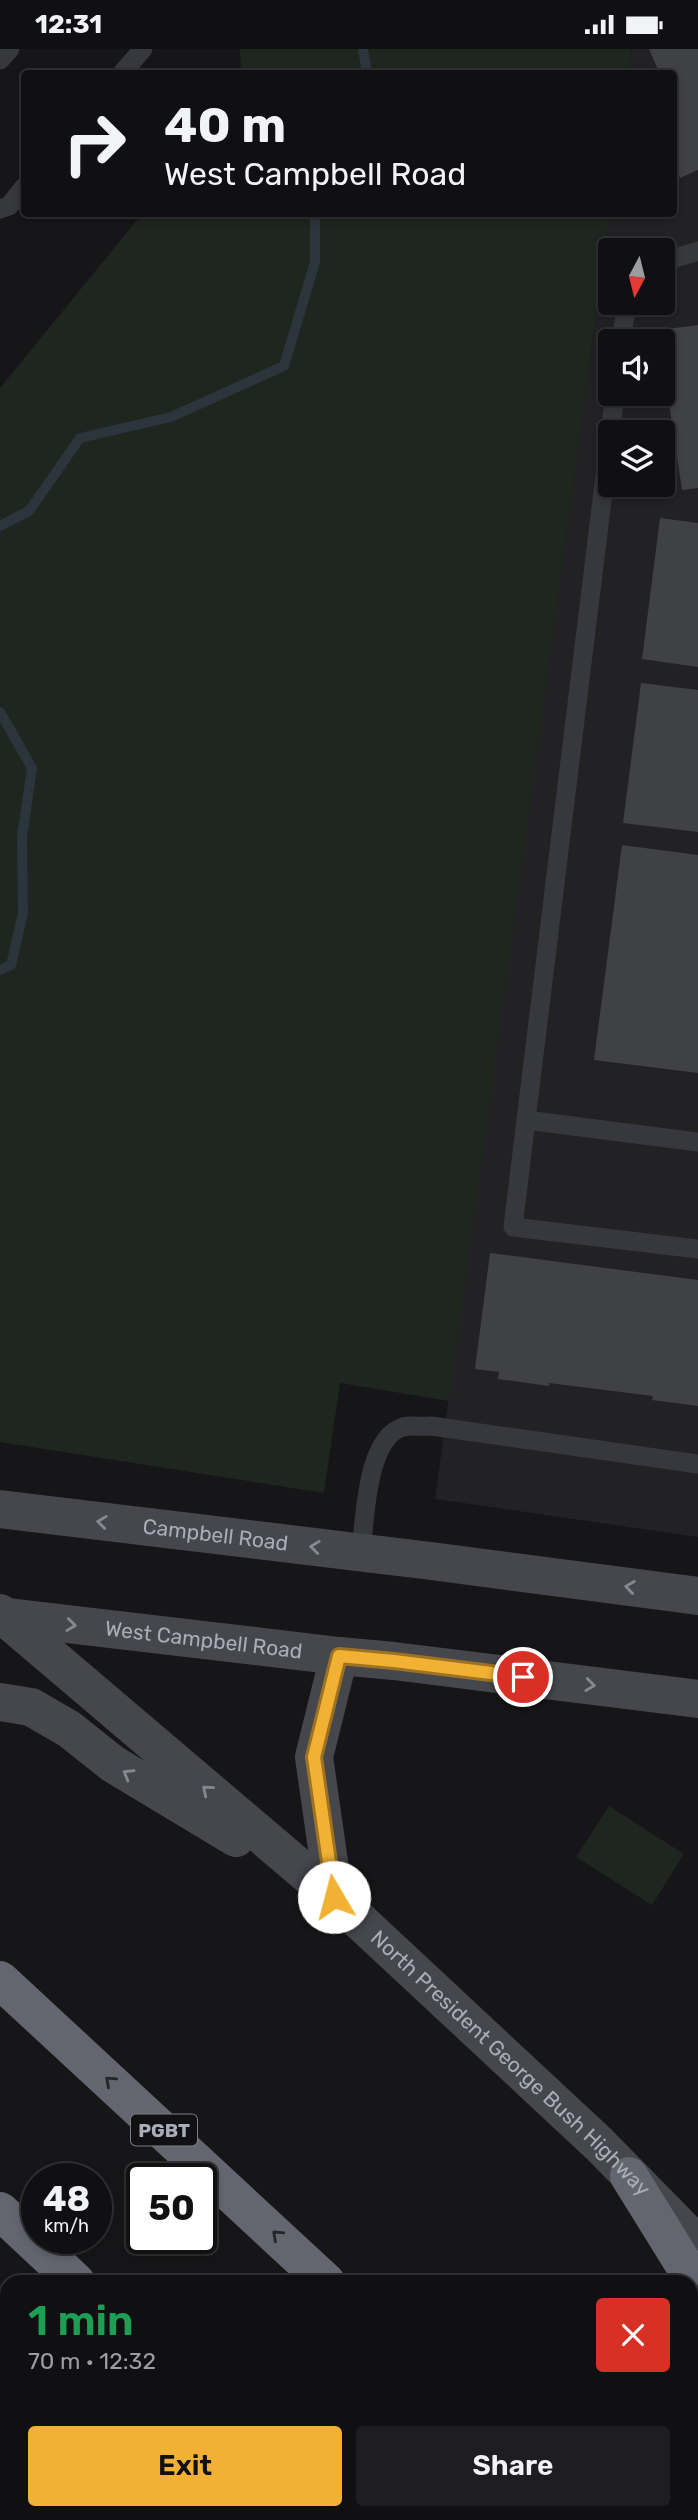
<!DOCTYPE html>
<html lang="en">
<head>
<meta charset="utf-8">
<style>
	body { margin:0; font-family:Rubik,sans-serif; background:#1e1e20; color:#f1f3f6; height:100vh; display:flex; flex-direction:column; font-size:26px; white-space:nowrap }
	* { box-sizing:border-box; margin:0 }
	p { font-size:23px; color:#9c9d9f }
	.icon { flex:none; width:38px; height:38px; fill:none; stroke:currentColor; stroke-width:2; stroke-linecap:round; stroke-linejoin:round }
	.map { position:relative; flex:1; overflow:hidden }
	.side { position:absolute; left:0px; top:2226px; width:698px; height:245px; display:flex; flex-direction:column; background:#101012; border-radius:21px 21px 0 0; box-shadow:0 4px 10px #0003,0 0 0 2px #303032 }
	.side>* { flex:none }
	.guide { position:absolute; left:21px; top:21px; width:656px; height:147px; border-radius:7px; box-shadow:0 4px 10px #0003,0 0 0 2px #303032; background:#101012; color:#f1f3f6; overflow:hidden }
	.needle { width:46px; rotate:187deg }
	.fabs { position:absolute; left:598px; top:189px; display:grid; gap:14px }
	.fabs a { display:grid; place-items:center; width:77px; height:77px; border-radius:7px; background:#101012; box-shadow:0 4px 10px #0003,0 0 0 2px #303032; font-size:35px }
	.speed { position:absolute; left:21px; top:2114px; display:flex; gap:14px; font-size:35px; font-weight:700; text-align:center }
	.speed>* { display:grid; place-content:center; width:91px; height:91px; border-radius:50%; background:#101012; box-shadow:0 4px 10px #0003,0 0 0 2px #303032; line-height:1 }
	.speed small { font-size:18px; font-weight:400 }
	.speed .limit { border:4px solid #111; border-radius:10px; background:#fff; color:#111 }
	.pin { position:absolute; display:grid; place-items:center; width:60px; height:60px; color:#fff; margin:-30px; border:4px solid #fff; border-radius:50%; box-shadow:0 2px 7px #0007 }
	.me { position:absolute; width:77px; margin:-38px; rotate:352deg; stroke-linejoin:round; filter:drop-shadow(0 0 5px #0008) }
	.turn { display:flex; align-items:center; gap:24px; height:147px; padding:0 28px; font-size:32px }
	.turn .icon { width:91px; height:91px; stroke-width:2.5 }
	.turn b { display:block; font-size:49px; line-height:60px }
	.round { display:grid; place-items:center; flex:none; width:74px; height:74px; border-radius:7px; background:#1e1e20 }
	.headline { display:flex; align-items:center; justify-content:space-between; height:119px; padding:0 28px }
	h1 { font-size:42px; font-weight:600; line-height:52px; color:#1e9e55 }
	.action { display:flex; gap:14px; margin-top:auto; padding:14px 28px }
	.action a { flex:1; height:80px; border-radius:7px; background:#f2b134; color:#111; font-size:28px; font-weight:600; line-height:80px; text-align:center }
	.action a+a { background:#1e1e20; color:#f1f3f6 }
	.status { display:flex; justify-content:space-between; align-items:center; height:49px; padding:0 35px; background:#101012; direction:ltr }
	.status svg { height:19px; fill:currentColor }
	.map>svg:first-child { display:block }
</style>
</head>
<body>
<div class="status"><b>12:31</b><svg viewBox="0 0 49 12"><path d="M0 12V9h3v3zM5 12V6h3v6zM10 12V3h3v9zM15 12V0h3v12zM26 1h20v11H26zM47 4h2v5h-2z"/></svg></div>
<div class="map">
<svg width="698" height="2471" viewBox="0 0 698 2471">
	<rect width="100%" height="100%" fill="#161618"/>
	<path fill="#222225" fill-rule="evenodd" d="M 632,0 L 698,0 L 698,1488 L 435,1450 L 610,165 L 674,164 L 674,24 L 629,24 ZM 611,201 L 663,201 L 663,254 L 611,254 ZM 611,292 L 663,292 L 663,345 L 611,345 ZM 611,383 L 663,383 L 663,436 L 611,436 Z"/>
	<path fill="#1e261f" d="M 240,0 L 632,0 L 629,24 L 241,24 Z
		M 142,165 L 610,165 L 449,1352 L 340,1334 L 324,1444 L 0,1393 L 0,339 Z
		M 609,1757 L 684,1805 L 652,1856 L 576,1808 Z"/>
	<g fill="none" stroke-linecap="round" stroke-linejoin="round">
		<path stroke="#2c353c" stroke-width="10" d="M 363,0 L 367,24
			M 0,477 L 29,462 L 80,389 L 171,368 L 284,317 L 315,213 L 315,164
			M 0,663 L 32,719 L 22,788 L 23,864 L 11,916 L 0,921"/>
	</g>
	<path fill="#404145" d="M 649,0 L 698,0 L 698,121 L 680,129 L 674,115 L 674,24 L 654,24 L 659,23 Z
		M 698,276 L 698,439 L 682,441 L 663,314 L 663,292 L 660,292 L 659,281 Z
		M 660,469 L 698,474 L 698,618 L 642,610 Z
		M 641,634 L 698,641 L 698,783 L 623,774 Z
		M 622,796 L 698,806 L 698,1024 L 594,1011 Z
		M 490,1204 L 698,1231 L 698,1357 L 652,1351 L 653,1347 L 549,1334 L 549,1337 L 498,1330 L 499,1323 L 475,1320 Z"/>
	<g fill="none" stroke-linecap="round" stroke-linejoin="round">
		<path stroke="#37383d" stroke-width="19" d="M 0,11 L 10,0
			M 122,24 L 143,0
			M 0,160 L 9,157 L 24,138
			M 663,213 L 698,202
			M 621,292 L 627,254
			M 615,345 L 526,1071 L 698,1093
			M 526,1071 L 513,1178 L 698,1200
			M 361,1503 C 365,1471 366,1389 403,1378 C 411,1376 422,1378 431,1377 L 698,1415"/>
		<g stroke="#45474d" stroke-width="38">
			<path id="s1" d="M 0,1460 L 431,1512 L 698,1547"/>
			<path id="s2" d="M 0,1564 L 334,1848 L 599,2095 L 698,2196"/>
			<path id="s3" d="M 0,1567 L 339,1607 L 394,1612 L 698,1650"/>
			<path d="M 0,1653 L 31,1658 L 69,1680 L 113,1715 L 236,1789"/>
			<path d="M 334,1848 L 314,1708 L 339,1607"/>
		</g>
		<path stroke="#63666e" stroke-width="38" d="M 0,1931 L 326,2233
			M 629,2127 L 686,2219 L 698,2232
			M 0,2162 L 76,2233
			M 0,2425 L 7,2431
			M 48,2464 L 56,2471
			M 317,2464 L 324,2471
			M 562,2464 L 569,2471"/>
	</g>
	<defs><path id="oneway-chevron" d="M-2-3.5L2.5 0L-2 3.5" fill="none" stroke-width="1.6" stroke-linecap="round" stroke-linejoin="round" transform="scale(1.75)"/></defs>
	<g stroke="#858993">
		<use href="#oneway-chevron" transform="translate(102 1473) rotate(-173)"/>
		<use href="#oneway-chevron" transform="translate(315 1498) rotate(-173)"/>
		<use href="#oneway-chevron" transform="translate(630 1538) rotate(-172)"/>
		<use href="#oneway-chevron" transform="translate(71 1576) rotate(7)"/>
		<use href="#oneway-chevron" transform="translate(590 1636) rotate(7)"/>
		<use href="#oneway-chevron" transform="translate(128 1725) rotate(-149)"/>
		<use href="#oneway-chevron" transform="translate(207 1741) rotate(-140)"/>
	</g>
	<g stroke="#26262a">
		<use href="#oneway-chevron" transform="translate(110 2032) rotate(-138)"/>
		<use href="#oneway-chevron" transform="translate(277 2186) rotate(-137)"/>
	</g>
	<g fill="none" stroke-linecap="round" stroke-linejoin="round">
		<defs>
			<path id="route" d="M 334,1848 L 314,1708 L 339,1607 L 394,1612 L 523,1628"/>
		</defs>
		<use href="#route" stroke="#9d7322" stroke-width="18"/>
		<use href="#route" stroke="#f2b134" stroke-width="12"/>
	</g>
	<g text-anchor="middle" stroke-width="6" stroke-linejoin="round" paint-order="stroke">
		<rect fill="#111113" stroke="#7b7e86" stroke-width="2" x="131" y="2065.5" width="66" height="31" rx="5"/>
		<g font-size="19" font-weight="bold" fill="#a8adb8">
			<text x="164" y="2088">PGBT</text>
		</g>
		<g font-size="21" fill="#a8adb8" stroke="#111113">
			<text dy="7" stroke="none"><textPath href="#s1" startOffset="217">Campbell Road</textPath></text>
			<text dy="7" stroke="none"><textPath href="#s3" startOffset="205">West Campbell Road</textPath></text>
			<text dy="7" stroke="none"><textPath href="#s2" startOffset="681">North President George Bush Highway</textPath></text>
		</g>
	</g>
</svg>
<div class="fabs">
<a><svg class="needle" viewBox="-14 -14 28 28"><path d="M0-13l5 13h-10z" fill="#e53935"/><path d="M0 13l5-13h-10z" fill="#9c9d9f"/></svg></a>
<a><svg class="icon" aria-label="sound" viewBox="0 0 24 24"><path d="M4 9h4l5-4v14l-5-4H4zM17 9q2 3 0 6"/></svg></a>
<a><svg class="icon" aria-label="layers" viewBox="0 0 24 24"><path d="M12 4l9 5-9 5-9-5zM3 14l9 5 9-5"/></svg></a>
</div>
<div class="speed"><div>48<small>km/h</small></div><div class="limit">50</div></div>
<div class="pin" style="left:523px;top:1628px;background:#d93025"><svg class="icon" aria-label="arrive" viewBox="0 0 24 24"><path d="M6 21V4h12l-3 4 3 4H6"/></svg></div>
<svg class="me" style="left:334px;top:1848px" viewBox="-20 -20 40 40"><circle r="19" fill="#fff"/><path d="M0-13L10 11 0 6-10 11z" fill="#f2b134"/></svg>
<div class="guide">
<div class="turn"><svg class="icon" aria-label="right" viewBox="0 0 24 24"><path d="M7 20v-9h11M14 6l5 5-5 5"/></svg><div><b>40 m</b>West Campbell Road</div></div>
</div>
<section class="side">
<div class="headline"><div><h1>1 min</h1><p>70 m · 12:32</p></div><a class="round" style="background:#d93025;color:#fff"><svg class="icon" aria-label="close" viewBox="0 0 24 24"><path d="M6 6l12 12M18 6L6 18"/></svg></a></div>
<div class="action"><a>Exit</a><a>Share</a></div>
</section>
</div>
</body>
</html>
